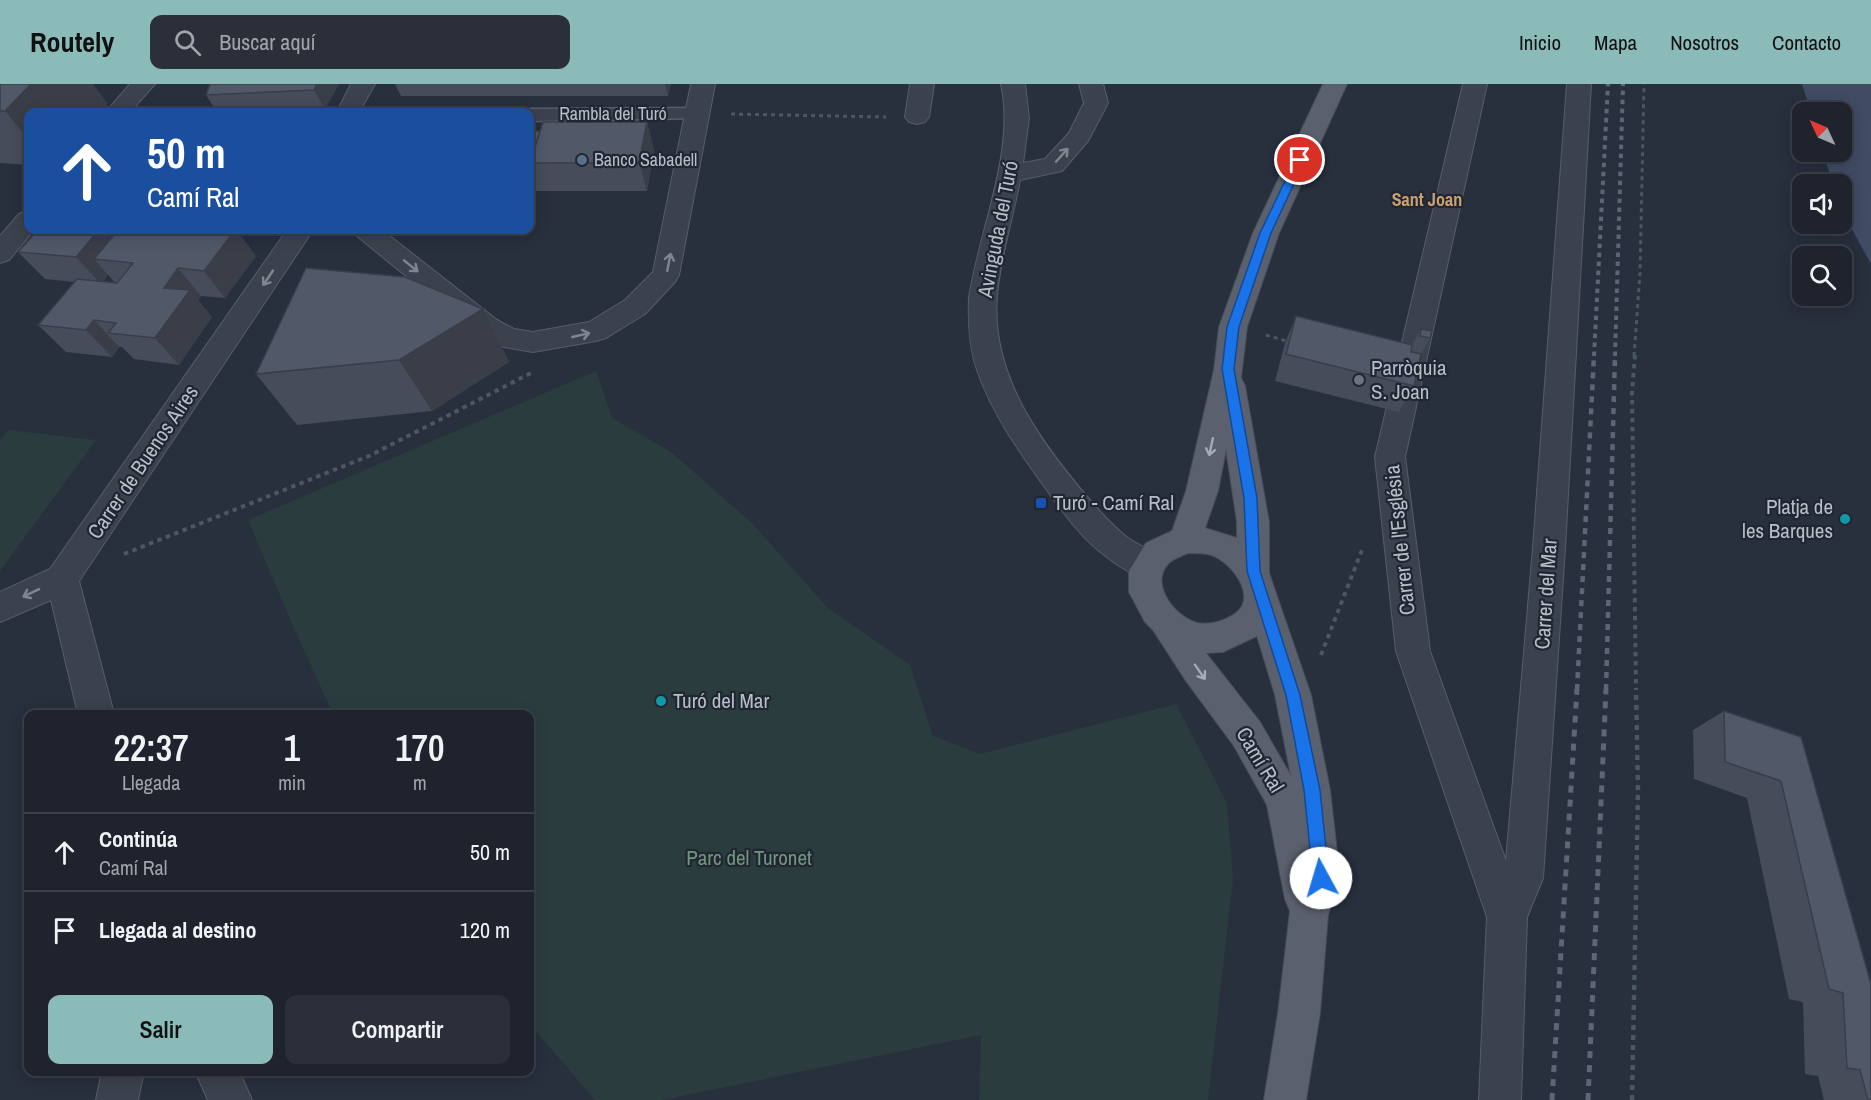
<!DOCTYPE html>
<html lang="es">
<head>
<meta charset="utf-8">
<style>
	body { margin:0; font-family:"Archivo Narrow",sans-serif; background:#2b2f3a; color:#f1f3f6; height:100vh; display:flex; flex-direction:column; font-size:22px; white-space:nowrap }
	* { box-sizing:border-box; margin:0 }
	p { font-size:20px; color:#a1a4aa }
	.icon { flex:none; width:33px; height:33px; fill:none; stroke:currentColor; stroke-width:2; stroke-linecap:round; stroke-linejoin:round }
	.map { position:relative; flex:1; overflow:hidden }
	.side { position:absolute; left:24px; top:626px; width:510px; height:366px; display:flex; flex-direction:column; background:#1e232e; border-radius:12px; box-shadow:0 3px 15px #0003,0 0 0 2px #3c404a }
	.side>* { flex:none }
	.guide { position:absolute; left:24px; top:24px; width:510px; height:126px; border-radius:12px; box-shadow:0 3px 15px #0003,0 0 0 2px #3c404a; background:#1a4fa0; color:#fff; overflow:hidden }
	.needle { width:39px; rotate:314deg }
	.buttons { position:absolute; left:1792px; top:18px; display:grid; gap:12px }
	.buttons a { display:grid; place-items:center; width:60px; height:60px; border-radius:12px; background:#1e232e; box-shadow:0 3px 15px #0003,0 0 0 2px #3c404a; font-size:30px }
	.pin { position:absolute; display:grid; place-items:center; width:51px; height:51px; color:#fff; margin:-26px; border:3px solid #fff; border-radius:50%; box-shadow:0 2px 6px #0007 }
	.me { position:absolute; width:66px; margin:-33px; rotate:354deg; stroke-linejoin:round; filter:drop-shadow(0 0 4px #0008) }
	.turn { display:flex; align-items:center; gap:21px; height:126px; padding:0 24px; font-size:27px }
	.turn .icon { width:78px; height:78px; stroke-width:2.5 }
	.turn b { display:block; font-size:42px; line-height:51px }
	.eta { display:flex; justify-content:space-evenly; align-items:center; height:102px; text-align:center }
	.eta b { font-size:36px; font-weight:600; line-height:42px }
	.primary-button { display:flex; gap:12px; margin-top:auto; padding:12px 24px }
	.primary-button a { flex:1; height:69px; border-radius:12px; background:#8bbbb9; color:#111; font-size:24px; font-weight:600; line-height:69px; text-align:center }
	.primary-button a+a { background:#2b2f3a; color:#f1f3f6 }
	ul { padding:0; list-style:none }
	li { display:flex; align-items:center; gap:18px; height:78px; padding:0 24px; border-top:2px solid #3c404a }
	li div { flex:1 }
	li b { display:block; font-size:22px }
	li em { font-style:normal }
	header { display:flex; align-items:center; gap:36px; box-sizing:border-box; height:84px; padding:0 30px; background:#8bbbb9; color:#111 }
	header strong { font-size:28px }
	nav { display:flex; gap:33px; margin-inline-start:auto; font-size:21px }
	.search { width:420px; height:54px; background:#2b2f3a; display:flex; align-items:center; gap:15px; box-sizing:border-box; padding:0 21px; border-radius:12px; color:#a1a4aa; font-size:22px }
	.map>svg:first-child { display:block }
</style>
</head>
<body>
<header>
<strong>Routely</strong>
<div class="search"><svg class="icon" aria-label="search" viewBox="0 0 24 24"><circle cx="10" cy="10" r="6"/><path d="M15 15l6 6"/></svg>Buscar aquí</div>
<nav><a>Inicio</a><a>Mapa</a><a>Nosotros</a><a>Contacto</a></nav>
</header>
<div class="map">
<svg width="1871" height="1016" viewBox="0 0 1871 1016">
	<rect width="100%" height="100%" fill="#282f3d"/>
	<path fill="#2b3c3f" d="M 596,287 L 612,334 L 671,368 L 752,439 L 828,524 L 910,581 L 933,652 L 980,670 L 1176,620 L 1227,719 L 1233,796 L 1208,1016 L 979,1016 L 981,951 L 662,1016 L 595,1016 L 530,940 L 530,630 L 333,630 L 293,542 L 248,436 Z
		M 8,346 L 96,356 L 0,487 L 0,356 Z"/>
	<path fill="#404c64" d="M 1802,0 L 1871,0 L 1871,180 L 1842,127 L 1842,100 L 1833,100 L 1823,68 L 1842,68 L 1842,28 L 1811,28 Z"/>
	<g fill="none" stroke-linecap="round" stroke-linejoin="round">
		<defs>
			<path id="pedestrian" d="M 697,24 L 704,26 L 707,30 L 704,34 L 530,37 L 530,28 L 521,28 L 530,25 Z"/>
			<path id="minor" d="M 130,0 L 155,0 L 130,28 L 106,28 Z
				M 351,0 L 375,0 L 359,28 L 337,28 Z
				M 691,0 L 715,0 L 679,191 L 675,198 L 645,230 L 606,254 L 596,257 L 533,268 L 498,262 L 477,250 L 357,152 L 353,146 L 382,146 L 497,236 L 514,245 L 533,248 L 589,238 L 625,216 L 653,188 Z
				M 910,0 L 934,0 L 929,33 L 925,38 L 917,40 L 909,38 L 905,33 Z
				M 1001,0 L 1025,0 L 1029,34 L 1023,79 L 1045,75 L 1069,49 L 1084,19 L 1079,0 L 1103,0 L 1108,19 L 1088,57 L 1062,87 L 1020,96 C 1013,135 1000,173 997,212 C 990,294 1045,364 1095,422 C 1105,433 1116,445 1128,454 C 1141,463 1156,467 1163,481 L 1158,491 L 1147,495 C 1132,490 1119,483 1107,473 C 1083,456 1066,432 1049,409 C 1021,370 993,332 977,286 C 969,263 968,239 969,214 C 979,147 1016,66 1001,0 Z
				M 1463,0 L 1487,0 L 1405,373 L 1430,567 L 1506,777 L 1533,464 L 1567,0 L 1591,0 L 1565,464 L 1543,794 L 1527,833 L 1521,1016 L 1479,1016 L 1487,833 L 1396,567 L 1375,373 Z
				M 28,127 L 28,146 L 34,146 L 9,176 L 0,179 L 0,152 L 19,130 Z
				M 287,146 L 313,146 L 79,497 L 114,630 L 78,630 L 51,516 L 0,538 L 0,508 L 50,485 Z
				M 102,987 L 144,987 L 138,1016 L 96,1016 Z
				M 195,987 L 239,987 L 252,1016 L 208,1016 Z"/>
			<path id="primary" d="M 1323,0 L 1347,0 L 1279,149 L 1247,243 L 1241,294 L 1245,302 L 1269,438 L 1269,489 L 1311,611 L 1330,706 L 1340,794 L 1328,831 L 1320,929 L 1306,1016 L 1264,1016 L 1278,929 L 1290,827 L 1285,815 L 1267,721 L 1234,662 L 1186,597 L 1153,546 L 1145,538 L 1129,508 L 1129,487 L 1146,459 L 1172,447 L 1186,407 L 1214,286 L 1219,243 L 1253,149 ZM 1226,365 L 1237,438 L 1237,454 L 1205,444 L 1218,407 ZM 1188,469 C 1195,469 1204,469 1211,471 C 1232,478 1260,515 1233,531 C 1223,537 1211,541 1198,539 C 1176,534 1149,501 1168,480 C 1172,475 1182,472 1188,469 ZM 1257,552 L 1275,611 L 1291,692 L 1260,638 L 1206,569 L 1223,568 Z"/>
		</defs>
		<use href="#pedestrian" stroke="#575d68" stroke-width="3"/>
		<use href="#minor" stroke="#575d68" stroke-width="2"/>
		<use href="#primary" stroke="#454b57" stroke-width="2"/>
		<path stroke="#4a595d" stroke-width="3" stroke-dasharray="4 4" stroke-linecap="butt" d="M 731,30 L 886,33
			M 1266,251 L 1290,258
			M 1634,272 L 1640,189 L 1644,0"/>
		<path stroke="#4a595d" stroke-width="4" stroke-dasharray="4.5 4.5" stroke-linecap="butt" d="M 1635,271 L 1632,309 L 1636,606
			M 124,470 L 369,372 L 531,289
			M 1321,571 L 1362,466"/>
		<path stroke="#4a595d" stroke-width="4.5" stroke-dasharray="5 5" stroke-linecap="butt" d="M 1632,1016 L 1638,707 L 1636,605"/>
		<use href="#pedestrian" fill="#3c424d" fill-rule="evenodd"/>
		<use href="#minor" fill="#3c424d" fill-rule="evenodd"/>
		<use href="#primary" fill="#5a606d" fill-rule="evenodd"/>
		<path stroke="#5e6574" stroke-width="4" stroke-dasharray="4.5 4.5" stroke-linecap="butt" d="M 1594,272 L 1608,0
			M 1615,272 L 1623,0"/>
		<path stroke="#5e6574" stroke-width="4.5" stroke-dasharray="6 6" stroke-linecap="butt" d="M 1577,606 L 1594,271
			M 1606,606 L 1615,271"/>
		<path stroke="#5e6574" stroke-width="5" stroke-dasharray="7 7" stroke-linecap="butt" d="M 1552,1016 L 1577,605
			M 1588,1016 L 1606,605"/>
	</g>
	<path fill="#464c59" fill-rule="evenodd" d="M 0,0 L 108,20 L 28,28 L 28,81 L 0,79 Z
		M 210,0 L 339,0 L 325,25 L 259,28 L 217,28 L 206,11 Z
		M 395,0 L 671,0 L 668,12 L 401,12 Z
		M 647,38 L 654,66 L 647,107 L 530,107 L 530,47 L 540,47 Z
		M 38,146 L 108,146 L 113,151 L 256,172 L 225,214 L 201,212 L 198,216 L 212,233 L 179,281 L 134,275 L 122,263 L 119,263 L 112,273 L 66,268 L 38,241 L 74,198 L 45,195 L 18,168 ZM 108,191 L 115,199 L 103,198 Z
		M 483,225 L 509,278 L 432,327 L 297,341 L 256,290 Z
		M 1296,232 L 1412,261 L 1421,245 L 1430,254 L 1421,270 L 1414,302 L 1399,328 L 1275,297 L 1285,259 Z
		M 1724,627 L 1801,653 L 1871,1016 L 1824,1016 L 1818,992 L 1805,990 L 1803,918 L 1789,915 L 1747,714 L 1694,695 L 1693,646 Z"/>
	<path fill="#393e49" d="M 31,0 L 93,0 L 108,20 L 100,28 L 28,28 L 28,55 L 5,27 Z
		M 317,0 L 339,0 L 325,25 L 314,6 Z
		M 665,0 L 671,0 L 668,12 Z
		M 647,38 L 654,66 L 647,107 L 639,79 Z
		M 99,146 L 108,146 L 127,168 L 94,175 L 108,191 L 101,200 L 76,173 Z
		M 235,146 L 237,146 L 256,172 L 225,214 L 204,187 Z
		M 178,184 L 201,212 L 198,216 L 212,233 L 179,281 L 155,254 L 164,204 Z
		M 483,225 L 509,278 L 432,327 L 399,276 Z
		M 94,236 L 119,263 L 112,273 L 86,246 Z"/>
	<path fill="#515868" stroke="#393e49" stroke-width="1.5" d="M 0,0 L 31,0 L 5,27 L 0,27 Z
		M 210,0 L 317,0 L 314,6 L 206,11 Z
		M 543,38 L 647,38 L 639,79 L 530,79 Z
		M 530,47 L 540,47 L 530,78 Z
		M 530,80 L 533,88 L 530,88 Z
		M 38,146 L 99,146 L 76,173 L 18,168 Z
		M 118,146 L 235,146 L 204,187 L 178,184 L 164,204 L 190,206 L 155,254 L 108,249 L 116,239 L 94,236 L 86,246 L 38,241 L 77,195 L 117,199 L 133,179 L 94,175 Z
		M 306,184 L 405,193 L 483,225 L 399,276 L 256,290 Z
		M 1296,232 L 1412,261 L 1411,268 L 1421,270 L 1414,302 L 1286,270 Z
		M 1421,245 L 1432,247 L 1430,254 L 1420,252 Z
		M 1724,627 L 1801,653 L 1871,900 L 1871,1016 L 1868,1016 L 1860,986 L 1847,984 L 1843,909 L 1829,905 L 1781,697 L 1725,678 Z"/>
	<defs><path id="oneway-shaft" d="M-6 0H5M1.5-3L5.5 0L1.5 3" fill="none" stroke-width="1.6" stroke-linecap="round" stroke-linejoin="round" transform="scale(1.5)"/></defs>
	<g stroke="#808691">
		<use href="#oneway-shaft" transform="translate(1062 71) rotate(-48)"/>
		<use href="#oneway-shaft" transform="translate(669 178) rotate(-79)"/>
		<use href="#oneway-shaft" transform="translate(411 182) rotate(39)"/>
		<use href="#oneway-shaft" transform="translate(268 194) rotate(124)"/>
		<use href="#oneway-shaft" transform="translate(581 251) rotate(-13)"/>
		<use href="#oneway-shaft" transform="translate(31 509) rotate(155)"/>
	</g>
	<g stroke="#a5aab6">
		<use href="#oneway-shaft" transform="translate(1211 363) rotate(102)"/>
		<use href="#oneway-shaft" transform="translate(1200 588) rotate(55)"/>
	</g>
	<path fill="#1a73e8" stroke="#114b97" stroke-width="1.5" d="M 1300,72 L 1305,76 L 1271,149 L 1239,243 L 1234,285 L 1257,414 L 1260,487 L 1300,611 L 1320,706 L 1329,794 L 1326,799 L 1321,802 L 1315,799 L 1313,794 L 1304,706 L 1286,611 L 1247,487 L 1244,414 L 1222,285 L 1227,243 L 1260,149 L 1295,76 Z"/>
	<circle fill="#5c6f8a" stroke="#202733" stroke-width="2" cx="582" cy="76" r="6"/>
	<circle fill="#6b7280" stroke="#202733" stroke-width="2" cx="1359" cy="296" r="6"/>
	<rect fill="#1a4fb4" stroke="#202733" stroke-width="2" x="1035" y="413" width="12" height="12" rx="3"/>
	<g fill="#0f9aa8" stroke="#202733" stroke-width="2">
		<circle cx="1845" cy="435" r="6"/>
		<circle cx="661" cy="617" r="6"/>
	</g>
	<g text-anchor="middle" stroke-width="4.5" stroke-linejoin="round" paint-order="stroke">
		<g font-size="18" fill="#b8bdc8" stroke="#202733">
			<text x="613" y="36">Rambla del Turó</text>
		</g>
		<g font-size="18" fill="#b8bdc8" stroke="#202733" text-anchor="start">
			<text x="594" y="82">Banco Sabadell</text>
		</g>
		<g font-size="18" font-weight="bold" fill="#ca9f71" stroke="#202733">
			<text x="1427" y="122">Sant Joan</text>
		</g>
		<g font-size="21" fill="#b8bdc8" stroke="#202733">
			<text transform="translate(998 145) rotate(-79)" y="7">Avinguda del Turó</text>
			<text transform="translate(143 378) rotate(-56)" y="7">Carrer de Buenos Aires</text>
			<text transform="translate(1400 456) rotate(-96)" y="7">Carrer de l'Església</text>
			<text transform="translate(1546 510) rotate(-86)" y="7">Carrer del Mar</text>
			<text transform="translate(1260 676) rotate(59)" y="7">Camí Ral</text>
		</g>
		<g font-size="21" fill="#b8bdc8" stroke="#202733" text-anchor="start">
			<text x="1371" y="291">Parròquia<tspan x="1371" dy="24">S. Joan</tspan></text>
			<text x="1053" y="426">Turó - Camí Ral</text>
			<text x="1833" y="430" text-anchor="end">Platja de<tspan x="1833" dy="24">les Barques</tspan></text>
			<text x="673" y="624">Turó del Mar</text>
		</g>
		<g font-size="21" fill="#72967d" stroke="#202733">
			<text x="749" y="781">Parc del Turonet</text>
		</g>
	</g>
</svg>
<div class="buttons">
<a><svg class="needle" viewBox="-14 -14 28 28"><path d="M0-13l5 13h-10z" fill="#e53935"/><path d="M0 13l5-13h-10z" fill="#a1a4aa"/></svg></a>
<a><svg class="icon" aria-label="sound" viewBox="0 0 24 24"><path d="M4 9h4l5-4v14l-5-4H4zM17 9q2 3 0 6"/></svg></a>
<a><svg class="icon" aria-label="search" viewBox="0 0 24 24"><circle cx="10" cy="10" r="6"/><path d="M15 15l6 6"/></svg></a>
</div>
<div class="pin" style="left:1300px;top:76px;background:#d93025"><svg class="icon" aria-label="arrive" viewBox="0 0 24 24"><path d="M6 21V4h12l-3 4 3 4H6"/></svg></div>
<svg class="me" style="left:1321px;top:794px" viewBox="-20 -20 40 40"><circle r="19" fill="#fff"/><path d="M0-13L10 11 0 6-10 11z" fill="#1a73e8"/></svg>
<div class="guide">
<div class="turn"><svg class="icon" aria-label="ahead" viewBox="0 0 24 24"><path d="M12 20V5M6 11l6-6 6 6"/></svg><div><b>50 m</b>Camí Ral</div></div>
</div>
<section class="side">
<div class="eta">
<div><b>22:37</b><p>Llegada</p></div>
<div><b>1</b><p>min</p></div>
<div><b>170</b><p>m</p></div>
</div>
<ul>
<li><svg class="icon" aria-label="ahead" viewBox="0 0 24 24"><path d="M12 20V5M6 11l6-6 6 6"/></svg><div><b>Continúa</b><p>Camí Ral</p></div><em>50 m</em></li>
<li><svg class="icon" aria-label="arrive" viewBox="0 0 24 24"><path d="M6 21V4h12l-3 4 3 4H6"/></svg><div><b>Llegada al destino</b></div><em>120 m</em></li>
</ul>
<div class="primary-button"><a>Salir</a><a>Compartir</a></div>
</section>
</div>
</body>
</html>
